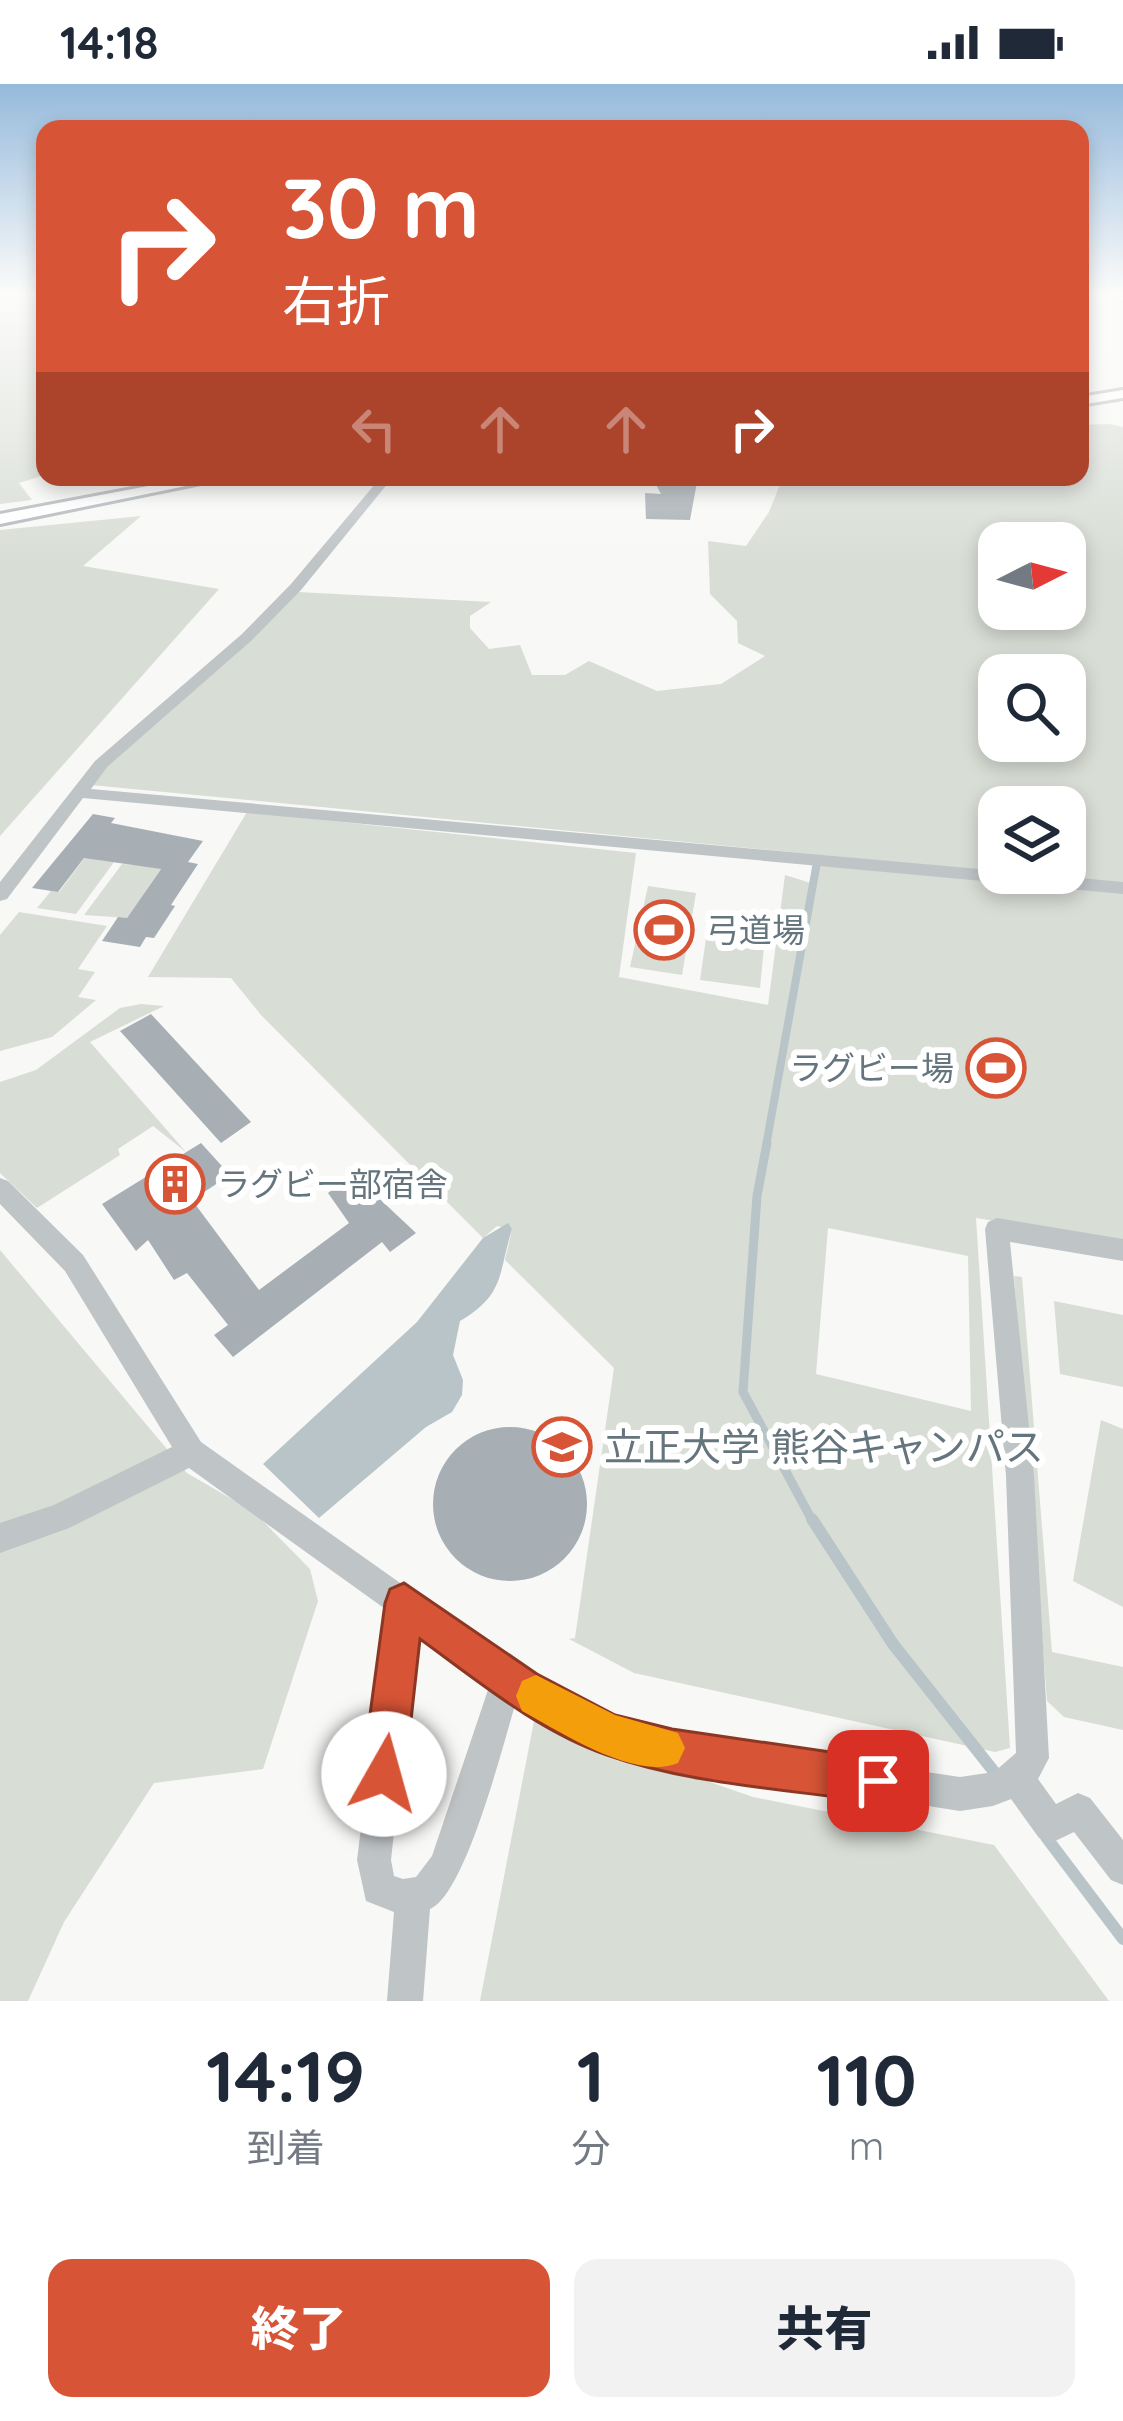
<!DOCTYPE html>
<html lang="ja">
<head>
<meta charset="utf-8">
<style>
	body { margin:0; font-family:Quicksand,"Noto Sans JP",sans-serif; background:#f2f2f3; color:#1f2937; height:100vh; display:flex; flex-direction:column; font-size:45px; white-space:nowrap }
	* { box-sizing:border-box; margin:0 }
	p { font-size:39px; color:#747a83 }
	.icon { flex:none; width:66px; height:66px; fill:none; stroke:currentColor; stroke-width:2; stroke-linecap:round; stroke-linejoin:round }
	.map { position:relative; height:1917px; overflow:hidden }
	.sheet { display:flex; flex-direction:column; background:#fff; flex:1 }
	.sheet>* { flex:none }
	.guide { position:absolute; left:36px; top:36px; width:1053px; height:366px; border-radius:24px; box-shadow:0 6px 18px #0003; background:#d75436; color:#fff; overflow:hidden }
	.needle { width:78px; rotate:84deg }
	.buttons { position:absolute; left:978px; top:438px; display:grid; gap:24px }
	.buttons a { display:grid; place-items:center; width:108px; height:108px; border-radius:24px; background:#fff; box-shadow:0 6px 18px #0003; font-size:60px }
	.pin { position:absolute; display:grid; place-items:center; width:102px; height:102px; color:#fff; margin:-51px; border-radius:24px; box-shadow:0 6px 18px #0006 }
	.me { position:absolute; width:132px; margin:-66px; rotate:7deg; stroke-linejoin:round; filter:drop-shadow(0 0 9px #0008) }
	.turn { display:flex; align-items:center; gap:42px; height:252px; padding:0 48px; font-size:54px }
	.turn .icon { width:156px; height:156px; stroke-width:2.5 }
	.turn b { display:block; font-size:84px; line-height:102px }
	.lanes { display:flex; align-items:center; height:114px; padding:0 48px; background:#0003; justify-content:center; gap:60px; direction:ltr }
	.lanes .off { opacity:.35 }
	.eta { display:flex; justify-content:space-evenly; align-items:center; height:204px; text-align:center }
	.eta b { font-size:72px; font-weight:800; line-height:84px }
	.primary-button { display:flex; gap:24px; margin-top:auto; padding:24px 48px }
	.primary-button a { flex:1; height:138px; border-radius:24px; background:#d75436; color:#fff; font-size:48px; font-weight:800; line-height:138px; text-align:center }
	.primary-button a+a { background:#f2f2f3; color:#1f2937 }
	.status { display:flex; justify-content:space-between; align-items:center; height:84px; padding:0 60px; background:#fff; direction:ltr }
	.status svg { height:33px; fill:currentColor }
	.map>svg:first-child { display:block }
</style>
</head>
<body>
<div class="status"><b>14:18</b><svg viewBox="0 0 49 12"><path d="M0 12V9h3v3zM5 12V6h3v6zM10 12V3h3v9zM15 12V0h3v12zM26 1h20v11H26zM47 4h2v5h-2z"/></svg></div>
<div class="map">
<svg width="1123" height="1917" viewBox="0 0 1123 1917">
	<rect width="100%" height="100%" fill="#f8f8f6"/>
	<path fill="#d8ddd5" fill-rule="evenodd" d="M 0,211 L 45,211 L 45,391 L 19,399 L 32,416 L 0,420 Z
		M 1109,340 L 1123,343 L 1123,799 L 1007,789 L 1065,789 L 1065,723 L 999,723 L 999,788 L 91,701 L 108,679 L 297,508 L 491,518 L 470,532 L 470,544 L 489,565 L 520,561 L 532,591 L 565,591 L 589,577 L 657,607 L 721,600 L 765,572 L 738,559 L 737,537 L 710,510 L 708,457 L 746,462 L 769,428 L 783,393 L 1080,393 L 1080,341 ZM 999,459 L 1065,459 L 1065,525 L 999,525 ZM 999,591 L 1065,591 L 1065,657 L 999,657 Z
		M 141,432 L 83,482 L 219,505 L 0,752 L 0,446 Z
		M 247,728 L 636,769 L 619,893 L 768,921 L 785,791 L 814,800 L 817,781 L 1123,807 L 1123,1157 L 976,1134 L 1010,1664 L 995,1668 L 634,1589 L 569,1555 L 575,1554 L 614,1284 L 505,1176 L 512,1145 L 497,1142 L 483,1154 L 261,931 L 231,894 L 148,893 ZM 828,1144 L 968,1172 L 971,1327 L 816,1290 Z
		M 98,756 L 99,776 L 114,778 L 76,830 L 37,824 L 51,807 L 59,808 Z
		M 138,777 L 164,780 L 127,834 L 84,831 L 122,780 L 135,781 Z
		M 648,802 L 696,809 L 682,891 L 630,883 Z
		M 19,828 L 107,842 L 78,885 L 95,888 L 78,913 L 96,916 L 52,953 L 0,967 L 0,851 Z
		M 709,834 L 766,842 L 760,904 L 700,896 Z
		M 141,920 L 164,922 L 90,958 L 186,1068 L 153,1042 L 118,1065 L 120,1071 L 37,1124 L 0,1089 L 0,998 L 36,986 L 120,924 Z
		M 0,1166 L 187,1389 L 254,1428 L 310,1485 L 318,1517 L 263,1685 L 154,1699 L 64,1838 L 28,1917 L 0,1917 Z
		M 1014,1192 L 1022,1193 L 1052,1568 L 1123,1583 L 1123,1646 L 1064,1633 L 1047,1617 Z
		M 1054,1217 L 1123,1231 L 1123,1303 L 1060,1290 Z
		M 1101,1336 L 1123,1345 L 1123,1523 L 1073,1497 Z
		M 534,1637 L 753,1713 L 994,1761 L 1109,1917 L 480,1917 Z"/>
	<path fill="#b8c4c7" d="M 508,1139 L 512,1145 C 498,1190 505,1211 460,1237 L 453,1271 L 463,1296 L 462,1311 L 452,1328 L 426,1343 L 319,1434 L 263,1380 L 417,1238 L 483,1154 Z"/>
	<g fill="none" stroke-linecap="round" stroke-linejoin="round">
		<path stroke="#b8c4c7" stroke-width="8" d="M 766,1062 L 817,778"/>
		<path stroke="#b8c4c7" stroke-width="9" d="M 767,1059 L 757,1112 L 743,1308 L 813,1438"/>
		<path stroke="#b8c4c7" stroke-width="12" d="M 812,1435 L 893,1560 L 999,1694
			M 1046,1753 L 1123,1855"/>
	</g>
	<path fill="#a7afb4" d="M 652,393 L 698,393 L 690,436 L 646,435 L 645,409 L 661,410 Z
		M 93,730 L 115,734 L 111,739 L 203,757 L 188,778 L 198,780 L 171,821 L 175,822 L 154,854 L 146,853 L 140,863 L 102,857 L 118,833 L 127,834 L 161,785 L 84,774 L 58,808 L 32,804 Z
		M 151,930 L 251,1038 L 221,1059 L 120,947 Z
		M 201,1059 L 230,1091 L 192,1116 L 259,1206 L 349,1139 L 328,1109 L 353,1090 L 416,1149 L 390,1168 L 382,1158 L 233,1273 L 214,1251 L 228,1241 L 187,1189 L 174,1196 L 148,1156 L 136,1167 L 102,1120 Z
		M433 1420a77 77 0 1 1 154 0a77 77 0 1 1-154 0Z"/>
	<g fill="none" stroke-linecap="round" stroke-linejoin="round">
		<defs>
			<path id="secondary" d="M 1123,211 L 1123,216 L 1116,212 L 1117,211 Z
				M 1123,306 L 1123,314 L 1080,321 L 1080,313 Z
				M 196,393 L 230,393 L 0,440 L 0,430 Z"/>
		</defs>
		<use href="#secondary" stroke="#b2b8bc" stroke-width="6"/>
		<path fill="#bfc4c7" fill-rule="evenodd" d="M 381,393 L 393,393 L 301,506 L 252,556 L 107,683 L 91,705 L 1123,798 L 1123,810 L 83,714 L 7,815 L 0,817 L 0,798 L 95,677 L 242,550 L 291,500 Z
			M 0,1094 L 8,1097 L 83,1171 L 201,1358 L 533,1593 L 614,1636 L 672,1650 L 960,1693 L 994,1688 L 1016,1669 L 1006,1392 L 985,1145 L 988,1138 L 997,1134 L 1123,1155 L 1123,1177 L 1010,1158 L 1034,1392 L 1049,1674 L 1038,1695 L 1056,1720 L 1078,1709 L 1090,1714 L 1123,1756 L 1123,1801 L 1111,1796 L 1074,1748 L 1051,1759 L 1039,1754 L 1011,1715 L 993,1722 L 960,1727 L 672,1682 L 609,1667 L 516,1618 C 503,1660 466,1810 430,1825 L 423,1917 L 387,1917 L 394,1828 L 366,1817 L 357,1776 L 388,1527 L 189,1384 L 69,1444 L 0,1469 L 0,1439 L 54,1421 L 172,1363 L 65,1187 L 0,1120 ZM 416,1547 L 490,1600 L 432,1772 L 416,1793 L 403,1795 L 394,1792 L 391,1776 Z"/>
		<use href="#secondary" fill="#fff" fill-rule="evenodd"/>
	</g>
	<linearGradient id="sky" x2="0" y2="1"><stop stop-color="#95badb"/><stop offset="0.44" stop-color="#fcfcfb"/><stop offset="1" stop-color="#fcfcfb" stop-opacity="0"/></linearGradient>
	<rect width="1123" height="479" fill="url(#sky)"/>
	<path fill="#d75436" stroke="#8c3723" stroke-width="3" d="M 404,1499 L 537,1590 L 615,1631 L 672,1645 L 878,1675 L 893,1682 L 899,1697 L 893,1712 L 878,1719 C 789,1705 692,1701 607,1671 C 538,1647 478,1597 420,1555 L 405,1690 L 399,1705 L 384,1712 L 368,1705 L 362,1690 L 385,1519 L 390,1505 Z"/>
	<path fill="#f59e0b" d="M 536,1591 L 615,1631 L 678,1649 L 685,1664 L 678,1679 C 635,1697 561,1648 522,1627 L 516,1612 L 522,1597 Z"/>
	<defs>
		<symbol id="stadium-ring" viewBox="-11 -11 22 22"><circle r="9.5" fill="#fff" stroke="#d75436" stroke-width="1.5"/><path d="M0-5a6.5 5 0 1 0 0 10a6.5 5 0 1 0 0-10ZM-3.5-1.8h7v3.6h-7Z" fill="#d75436"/></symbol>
		<symbol id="building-ring" viewBox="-11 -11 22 22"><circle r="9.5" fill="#fff" stroke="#d75436" stroke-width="1.5"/><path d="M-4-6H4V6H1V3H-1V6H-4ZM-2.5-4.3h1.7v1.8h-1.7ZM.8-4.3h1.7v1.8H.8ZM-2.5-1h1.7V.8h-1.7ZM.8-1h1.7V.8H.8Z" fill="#d75436"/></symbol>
		<symbol id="university-ring" viewBox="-11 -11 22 22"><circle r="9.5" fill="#fff" stroke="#d75436" stroke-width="1.5"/><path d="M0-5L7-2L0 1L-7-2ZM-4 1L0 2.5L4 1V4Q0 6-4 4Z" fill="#d75436"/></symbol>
	</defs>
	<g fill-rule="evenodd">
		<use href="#stadium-ring" x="631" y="813" width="66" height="66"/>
		<use href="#stadium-ring" x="963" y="951" width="66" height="66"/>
		<use href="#building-ring" x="142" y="1067" width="66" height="66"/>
		<use href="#university-ring" x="529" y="1330" width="66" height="66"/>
	</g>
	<g text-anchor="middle" stroke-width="12" stroke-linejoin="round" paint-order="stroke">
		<g font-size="33" fill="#65757e" stroke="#fff" text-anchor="start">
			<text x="706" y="858">弓道場</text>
			<text x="954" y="996" text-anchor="end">ラグビー場</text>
			<text x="217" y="1112">ラグビー部宿舎</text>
		</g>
		<g font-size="39" fill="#65757e" stroke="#fff" text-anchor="start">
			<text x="604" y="1377">立正大学 熊谷キャンパス</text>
		</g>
	</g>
</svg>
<div class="buttons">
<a><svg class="needle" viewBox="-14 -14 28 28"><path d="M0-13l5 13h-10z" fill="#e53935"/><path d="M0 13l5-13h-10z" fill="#747a83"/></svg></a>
<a><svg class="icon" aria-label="search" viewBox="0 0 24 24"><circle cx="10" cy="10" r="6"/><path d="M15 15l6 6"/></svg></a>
<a><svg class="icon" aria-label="layers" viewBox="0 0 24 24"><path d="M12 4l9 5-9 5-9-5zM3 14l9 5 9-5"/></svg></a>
</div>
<div class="pin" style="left:878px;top:1697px;background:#d93025"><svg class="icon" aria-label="arrive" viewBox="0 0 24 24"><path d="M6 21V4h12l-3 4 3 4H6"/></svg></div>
<svg class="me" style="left:384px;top:1690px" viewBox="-20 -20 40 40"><circle r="19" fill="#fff"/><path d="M0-13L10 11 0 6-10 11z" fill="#d75436"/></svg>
<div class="guide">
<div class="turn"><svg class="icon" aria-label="right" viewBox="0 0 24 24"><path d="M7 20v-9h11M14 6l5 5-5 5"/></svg><div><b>30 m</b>右折</div></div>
<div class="lanes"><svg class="icon off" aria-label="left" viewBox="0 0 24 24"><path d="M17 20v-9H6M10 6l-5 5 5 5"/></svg><svg class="icon off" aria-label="ahead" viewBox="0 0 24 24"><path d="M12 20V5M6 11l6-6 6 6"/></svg><svg class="icon off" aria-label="ahead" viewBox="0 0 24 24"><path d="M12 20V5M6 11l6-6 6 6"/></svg><svg class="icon" aria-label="right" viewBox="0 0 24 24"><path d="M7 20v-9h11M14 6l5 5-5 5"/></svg></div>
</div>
</div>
<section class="sheet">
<div class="eta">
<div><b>14:19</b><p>到着</p></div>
<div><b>1</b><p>分</p></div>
<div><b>110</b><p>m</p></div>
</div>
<div class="primary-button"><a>終了</a><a>共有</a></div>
</section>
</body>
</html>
